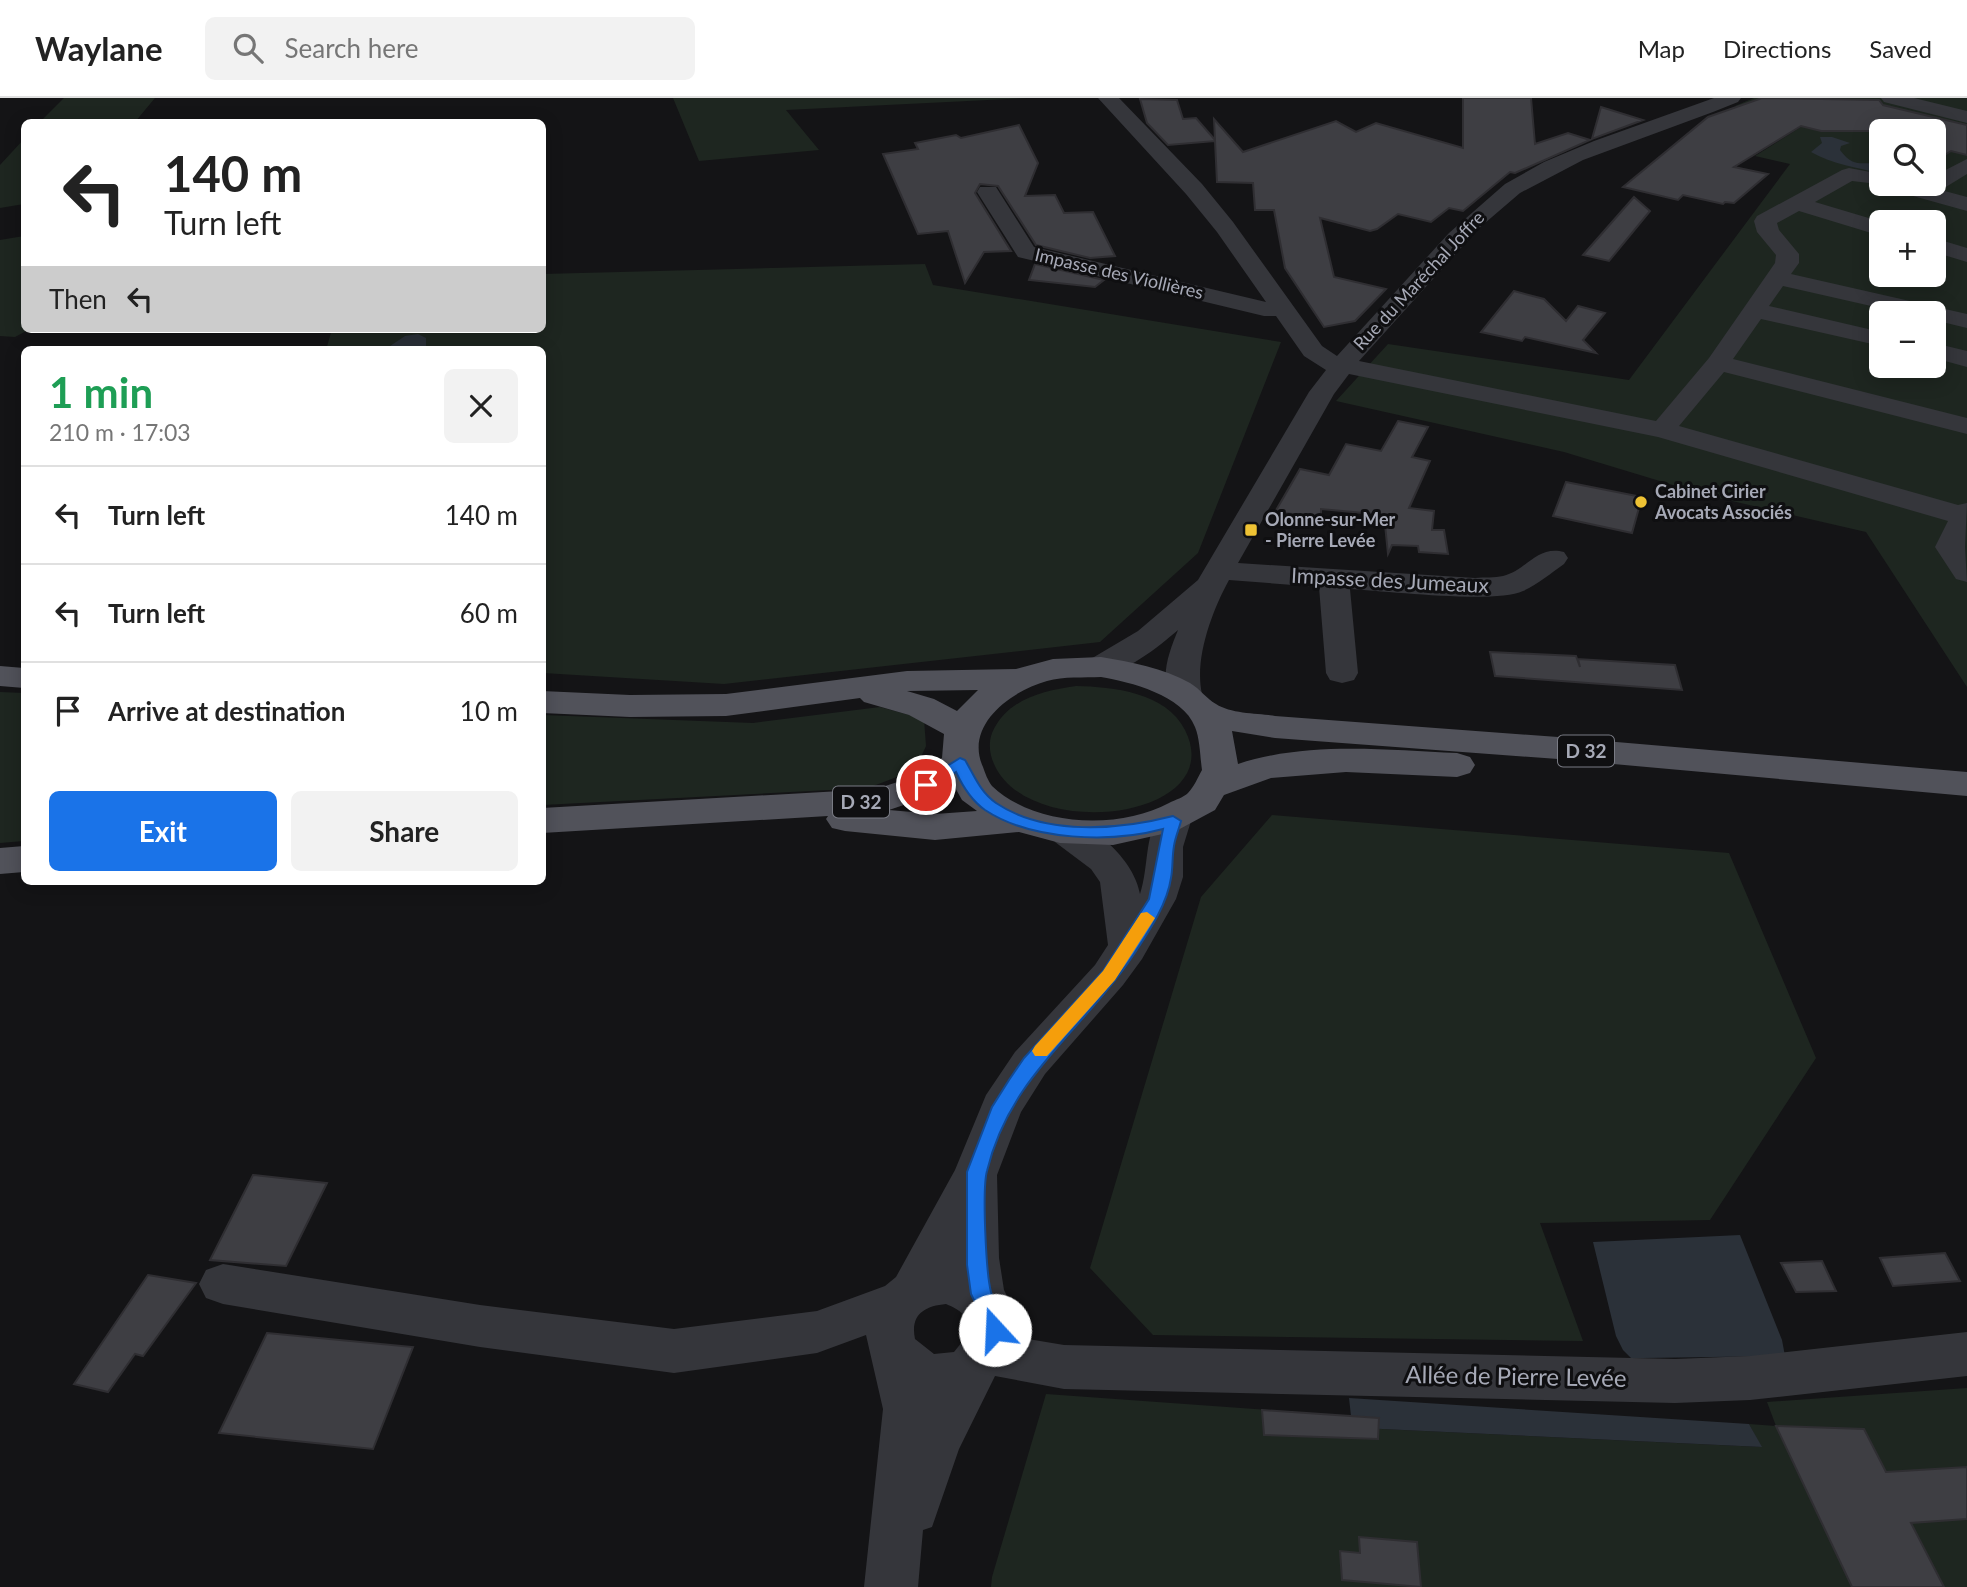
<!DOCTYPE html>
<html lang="en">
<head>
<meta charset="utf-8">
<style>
	body { margin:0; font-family:Lato,sans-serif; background:#f2f2f2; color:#222; height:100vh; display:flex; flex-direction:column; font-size:26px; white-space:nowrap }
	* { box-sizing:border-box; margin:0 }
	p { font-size:23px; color:#767676 }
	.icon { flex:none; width:38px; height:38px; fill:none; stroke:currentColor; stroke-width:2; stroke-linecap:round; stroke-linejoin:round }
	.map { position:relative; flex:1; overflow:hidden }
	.details { position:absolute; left:21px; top:248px; width:525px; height:539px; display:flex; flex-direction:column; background:#fff; border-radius:10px; box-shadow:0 4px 18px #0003 }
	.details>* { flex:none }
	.guide { position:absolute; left:21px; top:21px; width:525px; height:214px; border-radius:10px; box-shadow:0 4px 18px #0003; background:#fff; color:#222; overflow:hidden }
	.fabs { position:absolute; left:1869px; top:21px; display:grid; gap:14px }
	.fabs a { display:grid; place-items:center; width:77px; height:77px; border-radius:10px; background:#fff; box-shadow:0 4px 18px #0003; font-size:35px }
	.pin { position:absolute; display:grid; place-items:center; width:60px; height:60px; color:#fff; margin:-30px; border:4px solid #fff; border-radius:50%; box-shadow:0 2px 7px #0007 }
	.me { position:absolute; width:77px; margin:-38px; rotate:340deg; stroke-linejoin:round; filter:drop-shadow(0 0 5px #0008) }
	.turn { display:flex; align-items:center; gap:24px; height:147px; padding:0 28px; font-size:32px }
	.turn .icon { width:91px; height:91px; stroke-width:2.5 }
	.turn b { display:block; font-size:49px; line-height:60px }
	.then { display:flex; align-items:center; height:66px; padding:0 28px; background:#0003; gap:14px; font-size:26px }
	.round { display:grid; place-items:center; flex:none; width:74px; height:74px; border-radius:10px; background:#f2f2f2 }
	.summary { display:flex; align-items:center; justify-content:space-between; height:119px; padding:0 28px }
	h1 { font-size:42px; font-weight:700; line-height:52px; color:#1e9e55 }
	.cta { display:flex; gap:14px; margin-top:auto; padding:14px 28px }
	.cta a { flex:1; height:80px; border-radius:10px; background:#1a73e8; color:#fff; font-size:28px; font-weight:700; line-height:80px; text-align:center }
	.cta a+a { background:#f2f2f2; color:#222 }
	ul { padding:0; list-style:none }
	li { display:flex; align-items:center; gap:21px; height:98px; padding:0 28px; border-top:2px solid #e0e0e0 }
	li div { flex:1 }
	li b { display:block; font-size:26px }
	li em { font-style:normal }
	header { display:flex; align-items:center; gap:42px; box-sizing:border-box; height:98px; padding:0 35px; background:#fff; border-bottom:2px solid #e0e0e0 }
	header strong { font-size:33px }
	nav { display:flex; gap:38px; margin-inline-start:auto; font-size:24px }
	.search { width:490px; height:63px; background:#f2f2f2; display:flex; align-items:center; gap:18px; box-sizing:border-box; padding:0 24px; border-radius:10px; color:#767676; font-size:26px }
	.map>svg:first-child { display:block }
</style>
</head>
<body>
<header>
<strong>Waylane</strong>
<div class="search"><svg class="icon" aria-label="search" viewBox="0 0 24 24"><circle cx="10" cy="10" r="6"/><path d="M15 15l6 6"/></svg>Search here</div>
<nav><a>Map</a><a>Directions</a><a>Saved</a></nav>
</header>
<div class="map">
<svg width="1967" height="1489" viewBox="0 0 1967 1489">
	<rect width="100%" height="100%" fill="#141416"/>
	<path fill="#1e2620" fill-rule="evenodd" d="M 64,0 L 155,0 L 135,24 L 40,24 Z
		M 673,0 L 1028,0 L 786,12 L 819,52 L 699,63 Z
		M 1754,0 L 1967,0 L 1967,589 L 1866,434 L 1706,397 L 1564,354 L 1336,303 L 1388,246 L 1629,282 L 1790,66 L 1755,58 L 1807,25 L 1735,8 ZM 1881,33 L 1934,33 L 1934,86 L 1881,86 ZM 1881,124 L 1934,124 L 1934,177 L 1881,177 ZM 1881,215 L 1934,215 L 1934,268 L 1881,268 Z
		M 24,41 L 24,106 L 0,110 L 0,67 Z
		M 24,138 L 24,231 L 30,231 L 15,239 L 0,238 L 0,142 Z
		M 925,166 L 933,187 L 1281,244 L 1198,455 L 1100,544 L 724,586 L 543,575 L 542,252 L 326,252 L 332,231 L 542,231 L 543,176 Z
		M 1076,588 C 1113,589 1166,594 1185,632 C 1230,721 1029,746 994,666 C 990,657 988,646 992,635 C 1007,601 1042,593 1076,588 Z
		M 0,594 L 24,595 L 24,743 L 0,745 Z
		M 880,609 L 924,621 L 926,648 L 915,672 L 868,690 L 543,707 L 543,617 L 753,625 Z
		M 1272,717 L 1729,755 L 1816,960 L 1710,1122 L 1540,1125 L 1583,1243 L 1153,1237 L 1090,1170 L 1201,799 Z
		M 1967,1290 L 1967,1489 L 991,1489 L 992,1479 L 1046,1296 L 1351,1318 L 1361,1330 L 1761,1349 L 1749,1326 L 1776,1328 L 1767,1304 Z"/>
	<path fill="#2b3139" d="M 1820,39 L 1832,39 L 1850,45 L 1841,48 L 1840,52 C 1854,71 1861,63 1881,66 L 1881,76 C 1857,69 1831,66 1811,54 L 1822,45 Z
		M 418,236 L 426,240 L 426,252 L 384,252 L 405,238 Z
		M 1740,1137 L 1782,1242 L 1785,1258 L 1644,1260 L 1631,1260 L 1623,1252 L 1616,1238 L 1593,1144 Z
		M 1349,1300 L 1749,1326 L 1762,1349 L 1361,1330 L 1351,1318 Z"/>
	<path fill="#3e3e43" stroke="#2f2e32" stroke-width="2" d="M 1463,0 L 1531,0 L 1535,46 L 1568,35 L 1590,42 L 1515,75 L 1510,74 L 1463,113 L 1449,110 L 1431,124 L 1398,116 L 1377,131 L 1370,133 L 1320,120 L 1334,179 L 1386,191 L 1355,223 L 1324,229 L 1285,170 L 1274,112 L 1255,112 L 1253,85 L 1217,84 L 1215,43 L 1168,47 L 1147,25 L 1140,1 L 1177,2 L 1183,21 L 1196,20 L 1215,42 L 1214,21 L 1243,54 L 1336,23 L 1356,34 L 1376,25 L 1463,50 Z
		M 1762,0 L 1879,2 L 1883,7 L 1967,27 L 1967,57 L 1951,53 L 1934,64 L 1934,33 L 1821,33 L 1801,28 L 1734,69 L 1768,76 L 1734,105 L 1725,104 L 1723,106 L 1683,97 L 1678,102 L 1623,89 L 1708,19 Z
		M 1601,9 L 1643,22 L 1592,41 Z
		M 1019,27 L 1038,65 L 1025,98 L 1055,97 L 1064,115 L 1093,114 L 1115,158 L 1090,160 L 1036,147 L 998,88 L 980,86 L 975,95 L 1011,153 L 984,154 L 965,185 L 948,133 L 918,136 L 883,56 L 918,51 L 915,45 L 956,37 L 961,40 Z
		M 1634,99 L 1650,113 L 1609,163 L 1583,157 Z
		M 1035,166 L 1104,182 L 1095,189 L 1029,182 Z
		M 1514,193 L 1544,201 L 1566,223 L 1578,208 L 1605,215 L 1583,242 L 1596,255 L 1525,239 L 1522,243 L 1481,234 Z
		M 1398,323 L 1428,329 L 1412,359 L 1430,363 L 1409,410 L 1434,413 L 1432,432 L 1444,432 L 1448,456 L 1419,454 L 1418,448 L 1392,447 L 1388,456 L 1384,417 L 1321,411 L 1321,419 L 1275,414 L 1300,371 L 1329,377 L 1346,346 L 1381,353 Z
		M 1566,384 L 1642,399 L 1632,435 L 1553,418 Z
		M 1490,554 L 1576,558 L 1580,569 L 1578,561 L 1675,567 L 1682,592 L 1495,578 Z
		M 253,1077 L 327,1085 L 286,1168 L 210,1162 Z
		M 1945,1155 L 1960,1183 L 1893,1188 L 1880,1160 Z
		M 1822,1163 L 1836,1193 L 1796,1194 L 1781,1165 Z
		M 148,1177 L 196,1185 L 143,1258 L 135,1256 L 108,1294 L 74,1286 Z
		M 267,1235 L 413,1249 L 373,1351 L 219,1335 Z
		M 1262,1312 L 1379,1320 L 1378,1341 L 1264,1337 Z
		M 1776,1328 L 1864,1331 L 1886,1374 L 1967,1369 L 1967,1421 L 1911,1425 L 1944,1489 L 1852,1489 Z
		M 1359,1439 L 1417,1444 L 1421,1489 L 1342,1482 L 1340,1453 L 1360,1455 Z"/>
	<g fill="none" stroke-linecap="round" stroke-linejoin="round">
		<path fill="#35363b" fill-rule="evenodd" d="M 1098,0 L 1119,0 L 1202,86 L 1233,124 L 1322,248 L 1337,258 L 1449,135 L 1505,86 L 1544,64 L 1594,43 L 1714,0 L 1741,0 L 1738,4 L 1713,14 L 1583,62 L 1520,95 L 1478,131 L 1359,263 L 1656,323 L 1709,260 L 1775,165 L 1776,157 L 1757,134 L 1754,123 L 1757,118 L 1842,72 L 1849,70 L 1881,76 L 1881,86 L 1934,86 L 1934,78 L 1967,61 L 1967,76 L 1941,92 L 1967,99 L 1967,113 L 1888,91 L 1886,87 L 1852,83 L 1815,104 L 1882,124 L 1881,138 L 1799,113 L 1777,125 L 1779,132 L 1799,156 L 1799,165 L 1791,176 L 1967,216 L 1967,230 L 1934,222 L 1934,215 L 1902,215 L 1783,188 L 1769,208 L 1881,234 L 1881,248 L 1761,221 L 1733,261 L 1967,320 L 1967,336 L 1724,274 L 1679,328 L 1958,407 L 1967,405 L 1965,449 L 1967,484 L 1956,481 L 1935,449 L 1948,423 L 1658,339 L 1349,276 L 1334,296 L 1238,465 L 1475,480 C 1484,479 1495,480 1503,478 C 1527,472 1537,447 1564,454 L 1568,460 L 1564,466 C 1551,475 1537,487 1523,493 C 1495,506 1386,493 1350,491 L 1358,575 L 1354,582 L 1342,585 L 1330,582 L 1326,575 L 1319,489 L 1229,482 C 1212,513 1194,561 1202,596 L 1197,603 L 1185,606 L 1173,603 C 1158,582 1169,554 1178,532 C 1157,550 1117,583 1089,576 L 1085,569 L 1089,562 L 1138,533 L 1198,482 L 1309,294 L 1326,272 L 1304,258 L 1276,218 L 1264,218 L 1018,159 L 977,94 L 980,89 L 996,89 L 1034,149 L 1266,204 L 1217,134 L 1186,96 Z
			M 1881,0 L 1914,0 L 1967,13 L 1967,25 L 1884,4 Z
			M 1934,140 L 1967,150 L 1967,164 L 1934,154 Z
			M 1934,245 L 1967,253 L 1967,269 L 1934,260 Z
			M 1173,711 L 1186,715 L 1191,723 L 1183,749 L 1183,779 L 1176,801 L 1142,861 L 1123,887 L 1045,976 L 1021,1014 L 997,1077 L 999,1160 L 1004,1192 L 1015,1214 L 1016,1239 L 1064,1247 L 1675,1261 L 1750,1258 L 1967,1234 L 1967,1278 L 1750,1302 L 1675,1305 L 1064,1291 L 995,1278 L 959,1351 L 932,1429 L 923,1432 L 918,1489 L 864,1489 L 883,1311 L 866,1237 L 817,1255 L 674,1275 L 480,1249 L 223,1206 L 206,1200 L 199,1186 L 206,1172 L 223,1166 L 480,1207 L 674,1231 L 817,1213 L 885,1188 L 896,1179 L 955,1072 L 986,997 L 1015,954 L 1095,867 L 1108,847 L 1100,784 L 1091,771 L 1055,744 L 1050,735 L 1055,726 C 1089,717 1135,763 1140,796 C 1149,768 1144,740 1160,715 ZM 946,1206 C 961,1212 968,1218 970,1234 L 954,1254 L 934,1256 L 915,1241 C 910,1217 924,1208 946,1206 Z"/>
		<path fill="#51525a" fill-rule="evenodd" d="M 1101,559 C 1131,564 1163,570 1190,585 C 1200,591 1207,601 1216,606 C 1231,616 1257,615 1275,618 L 1558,639 L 1967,674 L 1967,698 L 1558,661 L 1275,640 L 1232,633 L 1238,666 C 1308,643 1385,652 1457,655 L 1470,659 L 1475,667 L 1470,675 L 1457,679 L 1346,674 L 1271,680 L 1224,697 L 1215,712 L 1176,733 L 1113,747 L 1060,745 L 1019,734 L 935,742 L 845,733 L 832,730 L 826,721 L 828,718 L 542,735 L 542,710 L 876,691 L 913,679 L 942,660 L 944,636 L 909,617 L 864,604 L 860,600 L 726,618 L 630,619 L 542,615 L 542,593 L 630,597 L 726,596 L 907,573 L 1016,571 L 1053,561 ZM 1101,579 C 1130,584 1183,597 1195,629 C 1200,641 1200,658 1202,672 C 1198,679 1194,689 1188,695 C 1184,699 1175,702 1169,705 C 1119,732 1035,729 992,688 C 988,683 985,675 983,669 C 964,627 1011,593 1047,583 C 1064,578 1084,580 1101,579 ZM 978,592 L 957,613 L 934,601 L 907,593 ZM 953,686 L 962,702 L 977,713 L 935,716 L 889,712 L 939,695 Z
			M 0,568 L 24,570 L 24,590 L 0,588 Z
			M 24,748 L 24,774 L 0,776 L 0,750 Z"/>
	</g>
	<path fill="#1a73e8" stroke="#114b97" stroke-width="2" d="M 960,660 L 965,662 C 974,677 980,694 996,705 C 1045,738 1119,732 1173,718 L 1181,723 C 1179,731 1175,740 1174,748 C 1172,759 1173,770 1171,780 C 1167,807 1149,833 1134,856 C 1083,933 1010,977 987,1073 C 982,1091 986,1175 991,1194 C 995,1210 1010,1222 1002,1238 L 995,1241 L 987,1238 L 982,1219 L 971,1196 L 967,1167 L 967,1074 L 992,1009 L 1009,982 L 1024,960 L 1103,873 L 1149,801 L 1163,731 C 1111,745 1032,743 985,712 C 972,703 963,689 956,674 L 932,691 L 921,691 L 919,687 L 921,684 Z"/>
	<path fill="#f59e0b" d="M 1147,814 L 1155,820 L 1115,882 L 1047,958 L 1035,958 L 1032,953 L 1035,948 L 1103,873 L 1141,815 Z"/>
	<g fill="#eec234" stroke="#0f0f11" stroke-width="2.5">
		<circle cx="1641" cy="404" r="7"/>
		<rect x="1244" y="425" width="14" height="14" rx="3.5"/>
	</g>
	<g text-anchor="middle" stroke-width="6" stroke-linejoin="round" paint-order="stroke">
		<g font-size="18" fill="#a6a9b6" stroke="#0f0f11">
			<text transform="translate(1119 176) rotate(13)" y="6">Impasse des Viollières</text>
			<text transform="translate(1419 183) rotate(-47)" y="6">Rue du Maréchal Joffre</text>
		</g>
		<g font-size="18" font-weight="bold" fill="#a6a9b6" stroke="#0f0f11" text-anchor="start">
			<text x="1655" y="400">Cabinet Cirier<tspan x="1655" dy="21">Avocats Associés</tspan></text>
			<text x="1265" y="428">Olonne-sur-Mer<tspan x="1265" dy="21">- Pierre Levée</tspan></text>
		</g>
		<g fill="#0f0f11" stroke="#797b84" stroke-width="2">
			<rect x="1558" y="637.5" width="56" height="31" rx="5"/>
			<rect x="833" y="688.5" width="56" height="31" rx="5"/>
		</g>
		<g font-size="19" font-weight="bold" fill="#a6a9b6">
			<text x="1586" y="660">D 32</text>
			<text x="861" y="711">D 32</text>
		</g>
		<g font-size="21" fill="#a6a9b6" stroke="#0f0f11">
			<text transform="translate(1390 483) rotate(3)" y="7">Impasse des Jumeaux</text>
		</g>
		<g font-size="24" fill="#a6a9b6" stroke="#0f0f11">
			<text transform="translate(1516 1279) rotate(1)" y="8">Allée de Pierre Levée</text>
		</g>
	</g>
</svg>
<div class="fabs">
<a><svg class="icon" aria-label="search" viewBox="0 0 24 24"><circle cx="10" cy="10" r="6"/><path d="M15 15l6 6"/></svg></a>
<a>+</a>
<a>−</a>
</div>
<div class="pin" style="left:926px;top:687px;background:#d93025"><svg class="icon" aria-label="arrive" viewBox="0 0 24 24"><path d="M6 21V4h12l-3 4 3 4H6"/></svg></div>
<svg class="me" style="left:995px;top:1232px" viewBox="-20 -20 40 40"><circle r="19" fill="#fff"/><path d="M0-13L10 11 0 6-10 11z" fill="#1a73e8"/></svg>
<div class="guide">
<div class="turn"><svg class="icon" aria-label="left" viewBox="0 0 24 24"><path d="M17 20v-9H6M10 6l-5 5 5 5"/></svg><div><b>140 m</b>Turn left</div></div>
<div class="then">Then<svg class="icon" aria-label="left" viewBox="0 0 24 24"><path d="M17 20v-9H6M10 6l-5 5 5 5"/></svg></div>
</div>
<section class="details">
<div class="summary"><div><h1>1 min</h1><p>210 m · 17:03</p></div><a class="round"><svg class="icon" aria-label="close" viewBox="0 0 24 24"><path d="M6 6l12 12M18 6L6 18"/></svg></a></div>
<ul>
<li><svg class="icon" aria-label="left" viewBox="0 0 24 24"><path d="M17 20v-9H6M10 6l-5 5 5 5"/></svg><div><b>Turn left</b></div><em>140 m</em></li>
<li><svg class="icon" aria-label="left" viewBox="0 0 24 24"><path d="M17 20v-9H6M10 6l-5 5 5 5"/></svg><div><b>Turn left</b></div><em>60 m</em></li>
<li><svg class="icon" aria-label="arrive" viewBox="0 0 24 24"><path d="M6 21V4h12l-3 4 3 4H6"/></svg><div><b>Arrive at destination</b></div><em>10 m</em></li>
</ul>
<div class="cta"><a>Exit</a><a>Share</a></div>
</section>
</div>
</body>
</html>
